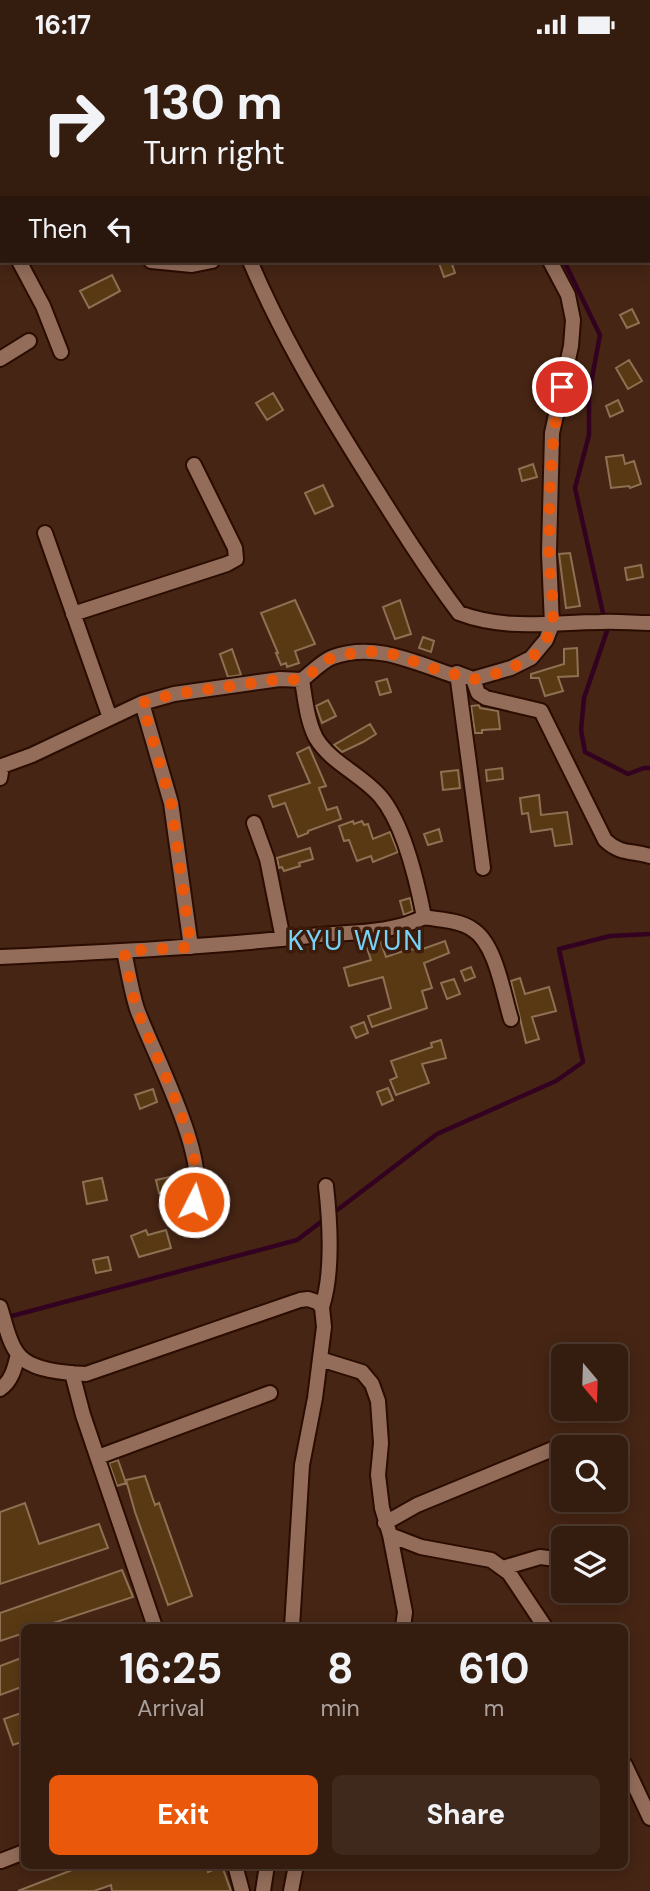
<!DOCTYPE html>
<html lang="en">
<head>
<meta charset="utf-8">
<style>
	body { margin:0; font-family:"DM Sans",sans-serif; background:#3f291d; color:#f1f3f6; height:100vh; display:flex; flex-direction:column; font-size:26px; white-space:nowrap }
	* { box-sizing:border-box; margin:0 }
	p { font-size:23px; color:#a9a19e }
	.icon { flex:none; width:38px; height:38px; fill:none; stroke:currentColor; stroke-width:2; stroke-linecap:round; stroke-linejoin:round }
	.map { position:relative; flex:1; overflow:hidden }
	.panel { position:absolute; left:21px; top:1575px; width:607px; height:245px; display:flex; flex-direction:column; background:#341c0f; border-radius:10px; box-shadow:0 4px 18px #0003,0 0 0 2px #4e3a2f }
	.panel>* { flex:none }
	.hud { position:absolute; left:0px; top:0px; width:651px; height:214px; box-shadow:0 4px 18px #0003,0 0 0 2px #4e3a2f; background:#341c0f; color:#f1f3f6; overflow:hidden }
	.needle { width:46px; rotate:161deg }
	.controls { position:absolute; left:551px; top:1295px; display:grid; gap:14px }
	.controls a { display:grid; place-items:center; width:77px; height:77px; border-radius:10px; background:#341c0f; box-shadow:0 4px 18px #0003,0 0 0 2px #4e3a2f; font-size:35px }
	.pin { position:absolute; display:grid; place-items:center; width:60px; height:60px; color:#fff; margin:-30px; border:4px solid #fff; border-radius:50%; box-shadow:0 2px 7px #0007 }
	.me { position:absolute; width:77px; margin:-38px; rotate:5deg; stroke-linejoin:round; filter:drop-shadow(0 0 5px #0008) }
	.turn { display:flex; align-items:center; gap:24px; height:147px; padding:0 28px; font-size:32px }
	.turn .icon { width:91px; height:91px; stroke-width:2.5 }
	.turn b { display:block; font-size:49px; line-height:60px }
	.then { display:flex; align-items:center; height:66px; padding:0 28px; background:#0003; gap:14px; font-size:26px }
	.eta { display:flex; justify-content:space-evenly; align-items:center; height:119px; text-align:center }
	.eta b { font-size:42px; font-weight:700; line-height:49px }
	.primary-button { display:flex; gap:14px; margin-top:auto; padding:14px 28px }
	.primary-button a { flex:1; height:80px; border-radius:10px; background:#ea580c; color:#fff; font-size:28px; font-weight:700; line-height:80px; text-align:center }
	.primary-button a+a { background:#3f291d; color:#f1f3f6 }
	.status { display:flex; justify-content:space-between; align-items:center; height:49px; padding:0 35px; background:#341c0f; direction:ltr }
	.status svg { height:19px; fill:currentColor }
	.map>svg:first-child { display:block }
</style>
</head>
<body>
<div class="status"><b>16:17</b><svg viewBox="0 0 49 12"><path d="M0 12V9h3v3zM5 12V6h3v6zM10 12V3h3v9zM15 12V0h3v12zM26 1h20v11H26zM47 4h2v5h-2z"/></svg></div>
<div class="map">
<svg width="650" height="1842" viewBox="0 0 650 1842">
	<rect width="100%" height="100%" fill="#462514"/>
	<g fill="none" stroke-linecap="round" stroke-linejoin="round">
		<path stroke="#330221" stroke-width="4.5" d="M 581,2 L 582,0
			M 564,212 L 600,286 L 589,345 L 589,386 L 575,439 L 607,582 L 584,649 L 581,681 L 585,703 L 628,725 L 644,719 L 650,719
			M 332,1165 L 437,1085 L 556,1032 L 583,1013 L 559,900 L 610,887 L 650,885
			M 8,1268 L 297,1191 L 325,1170"/>
	</g>
	<path fill="#583914" stroke="#8e7153" stroke-width="2" d="M 446,212 L 451,212 L 455,224 L 444,228 L 439,214 Z
		M 112,226 L 120,242 L 89,259 L 80,242 Z
		M 632,260 L 639,274 L 627,279 L 620,266 Z
		M 629,311 L 642,332 L 628,340 L 616,319 Z
		M 273,344 L 283,361 L 267,371 L 256,354 Z
		M 618,351 L 623,362 L 610,368 L 606,357 Z
		M 623,406 L 625,415 L 634,412 L 641,435 L 630,439 L 629,437 L 611,439 L 606,408 Z
		M 533,415 L 537,428 L 522,432 L 519,420 Z
		M 323,436 L 333,457 L 315,465 L 305,444 Z
		M 570,504 L 580,557 L 566,559 L 559,505 Z
		M 641,516 L 643,528 L 627,531 L 625,519 Z
		M 295,551 L 315,595 L 295,602 L 299,614 L 287,618 L 286,614 L 281,616 L 276,604 L 278,604 L 261,564 Z
		M 400,551 L 411,585 L 395,590 L 383,558 Z
		M 423,588 L 434,592 L 431,603 L 419,599 Z
		M 577,599 L 578,627 L 558,628 L 563,642 L 545,647 L 539,629 L 531,629 L 531,625 L 564,615 L 564,600 Z
		M 232,600 L 241,626 L 228,628 L 220,605 Z
		M 387,630 L 391,643 L 380,646 L 376,633 Z
		M 328,651 L 336,667 L 322,674 L 316,657 Z
		M 479,656 L 480,659 L 498,662 L 500,680 L 482,681 L 482,684 L 475,684 L 471,657 Z
		M 370,675 L 376,685 L 363,693 L 342,703 L 334,696 Z
		M 309,698 L 326,737 L 319,739 L 327,761 L 337,758 L 341,770 L 308,782 L 308,784 L 298,788 L 285,754 L 273,758 L 269,747 L 310,734 L 297,704 Z
		M 502,719 L 503,730 L 487,732 L 486,721 Z
		M 458,721 L 460,739 L 443,741 L 441,723 Z
		M 539,746 L 541,766 L 567,763 L 572,795 L 555,797 L 552,780 L 531,783 L 528,764 L 522,765 L 520,749 Z
		M 353,772 L 354,775 L 362,772 L 364,776 L 368,775 L 373,790 L 390,783 L 398,803 L 373,813 L 371,807 L 357,812 L 349,791 L 344,792 L 339,777 Z
		M 439,780 L 442,792 L 428,796 L 424,785 Z
		M 310,799 L 313,810 L 299,814 L 300,817 L 284,822 L 282,818 L 279,819 L 277,809 Z
		M 410,849 L 413,862 L 404,866 L 400,852 Z
		M 380,891 L 386,908 L 409,900 L 420,901 L 445,892 L 449,904 L 424,914 L 432,939 L 422,942 L 427,959 L 372,978 L 368,967 L 391,959 L 383,928 L 349,937 L 344,919 L 371,911 L 365,893 Z
		M 471,918 L 475,928 L 465,932 L 461,922 Z
		M 520,929 L 525,945 L 549,938 L 556,962 L 532,968 L 539,990 L 526,994 L 511,932 Z
		M 454,930 L 460,945 L 447,950 L 441,934 Z
		M 364,973 L 368,984 L 356,989 L 351,978 Z
		M 441,991 L 446,1009 L 422,1015 L 429,1034 L 396,1046 L 390,1031 L 397,1028 L 391,1012 L 432,998 L 431,994 Z
		M 388,1039 L 393,1051 L 382,1056 L 377,1043 Z
		M 153,1040 L 157,1053 L 140,1060 L 135,1046 Z
		M 174,1127 L 177,1140 L 159,1144 L 156,1131 Z
		M 102,1129 L 107,1151 L 87,1155 L 83,1133 Z
		M 146,1181 L 148,1186 L 166,1181 L 171,1199 L 139,1208 L 131,1187 Z
		M 108,1208 L 111,1221 L 96,1224 L 93,1211 Z
		M 118,1411 L 126,1434 L 117,1437 L 109,1414 Z
		M 145,1427 L 155,1456 L 159,1454 L 192,1547 L 168,1556 L 135,1463 L 126,1431 Z
		M 25,1454 L 39,1495 L 99,1475 L 108,1499 L 0,1535 L 0,1463 Z
		M 122,1521 L 133,1548 L 41,1578 L 24,1578 L 24,1584 L 0,1592 L 0,1564 Z
		M 24,1608 L 24,1637 L 0,1646 L 0,1617 Z
		M 24,1663 L 24,1692 L 13,1696 L 4,1670 Z
		M 85,1816 L 207,1816 L 208,1823 L 222,1817 L 231,1842 L 112,1842 L 111,1836 L 94,1842 L 18,1842 Z"/>
	<g fill="none" stroke-linecap="round" stroke-linejoin="round">
		<defs>
			<path id="minor" d="M 151,2 L 158,0
				M 246,2 L 246,0
				M 540,2 L 540,0
				M 0,44 L 2,44
				M 649,157 L 650,157
				M 0,175 L 2,178
				M 649,185 L 650,187
				M 19,212 L 43,257 L 61,303
				M 151,212 L 192,216 L 212,212
				M 250,212 C 280,283 318,347 359,413 C 391,464 423,516 459,564 C 506,582 552,573 600,573 C 617,572 634,574 650,574
				M 0,310 L 29,292
				M 45,484 L 110,669
				M 73,565 L 227,515 L 236,510 L 235,499 L 194,416
				M 457,624 L 483,819
				M 473,630 L 478,644 L 486,649 L 541,662 L 605,791 C 621,806 631,801 650,807
				M 142,654 L 171,754 L 191,898
				M 0,729 L 2,717 L 32,706 L 142,654 L 174,645 L 280,630 L 302,631 C 311,624 322,612 333,608 C 374,593 414,613 452,626 L 457,624 L 473,630 L 511,619 L 531,609 L 546,591 L 552,576 L 549,504 L 552,384 L 571,297 L 573,271 L 568,246 L 550,212
				M 254,774 L 267,810 L 283,890
				M 424,868 C 439,871 459,871 472,880 C 496,894 503,945 511,970
				M 124,902 C 128,921 131,941 137,960 C 153,1004 211,1111 194,1153
				M 0,908 C 107,903 213,898 320,886 C 354,883 394,884 424,868 C 417,832 404,775 380,747 C 361,725 331,714 316,689 C 307,672 305,649 302,631
				M 0,1258 C 5,1272 8,1293 18,1305 C 31,1322 66,1324 86,1325 L 300,1251 L 308,1250 L 317,1253 L 322,1258 L 324,1278 L 315,1349 L 302,1416 L 292,1578
				M 322,1258 C 333,1224 330,1173 326,1137
				M 320,1310 L 362,1323 L 372,1335 L 378,1352 L 381,1394 L 378,1426 L 382,1459 L 390,1486 L 405,1563 L 403,1578
				M 72,1324 L 83,1366 L 155,1578
				M 0,1340 C 12,1332 15,1318 18,1305
				M 98,1408 L 270,1344
				M 385,1474 L 417,1456 L 560,1397
				M 390,1486 L 421,1498 L 491,1511 L 509,1524 L 545,1578
				M 503,1519 L 540,1508 L 564,1511
				M 625,1716 L 650,1769
				M 1,1812 L 24,1803
				M 235,1816 L 242,1842
				M 263,1842 L 267,1816
				M 291,1842 L 296,1816"/>
		</defs>
		<use href="#minor" stroke="#2b0c00" stroke-width="18"/>
		<use href="#minor" stroke="#936d5a" stroke-width="14"/>
	</g>
	<g fill="none" stroke-linecap="round" stroke-linejoin="round">
		<path stroke="#ea580c" stroke-width="12" stroke-dasharray="0 21.6" d="M 194,1153 C 211,1111 153,1004 137,960 C 131,941 128,921 124,902 L 191,898 L 171,754 L 142,654 L 174,645 L 281,630 L 302,631 L 332,608 L 366,602 L 396,606 L 452,626 C 460,623 464,629 472,630 C 483,631 523,615 532,608 C 540,601 549,589 552,577 C 555,557 549,524 549,502 C 550,447 549,392 562,338"/>
	</g>
	<g text-anchor="middle" stroke-width="7" stroke-linejoin="round" paint-order="stroke">
		<g font-size="28" letter-spacing="2" fill="#78d1f6" stroke="#3b1b0a">
			<text x="356" y="901">KYU WUN</text>
		</g>
	</g>
</svg>
<div class="controls">
<a><svg class="needle" viewBox="-14 -14 28 28"><path d="M0-13l5 13h-10z" fill="#e53935"/><path d="M0 13l5-13h-10z" fill="#a9a19e"/></svg></a>
<a><svg class="icon" aria-label="search" viewBox="0 0 24 24"><circle cx="10" cy="10" r="6"/><path d="M15 15l6 6"/></svg></a>
<a><svg class="icon" aria-label="layers" viewBox="0 0 24 24"><path d="M12 4l9 5-9 5-9-5zM3 14l9 5 9-5"/></svg></a>
</div>
<div class="pin" style="left:562px;top:338px;background:#d93025"><svg class="icon" aria-label="arrive" viewBox="0 0 24 24"><path d="M6 21V4h12l-3 4 3 4H6"/></svg></div>
<svg class="me" style="left:194px;top:1153px" viewBox="-20 -20 40 40"><circle r="17" fill="#ea580c" stroke="#fff" stroke-width="3"/><path d="M0-11L8 9 0 5-8 9z" fill="#fff"/></svg>
<div class="hud">
<div class="turn"><svg class="icon" aria-label="right" viewBox="0 0 24 24"><path d="M7 20v-9h11M14 6l5 5-5 5"/></svg><div><b>130 m</b>Turn right</div></div>
<div class="then">Then<svg class="icon" aria-label="left" viewBox="0 0 24 24"><path d="M17 20v-9H6M10 6l-5 5 5 5"/></svg></div>
</div>
<section class="panel">
<div class="eta">
<div><b>16:25</b><p>Arrival</p></div>
<div><b>8</b><p>min</p></div>
<div><b>610</b><p>m</p></div>
</div>
<div class="primary-button"><a>Exit</a><a>Share</a></div>
</section>
</div>
</body>
</html>
